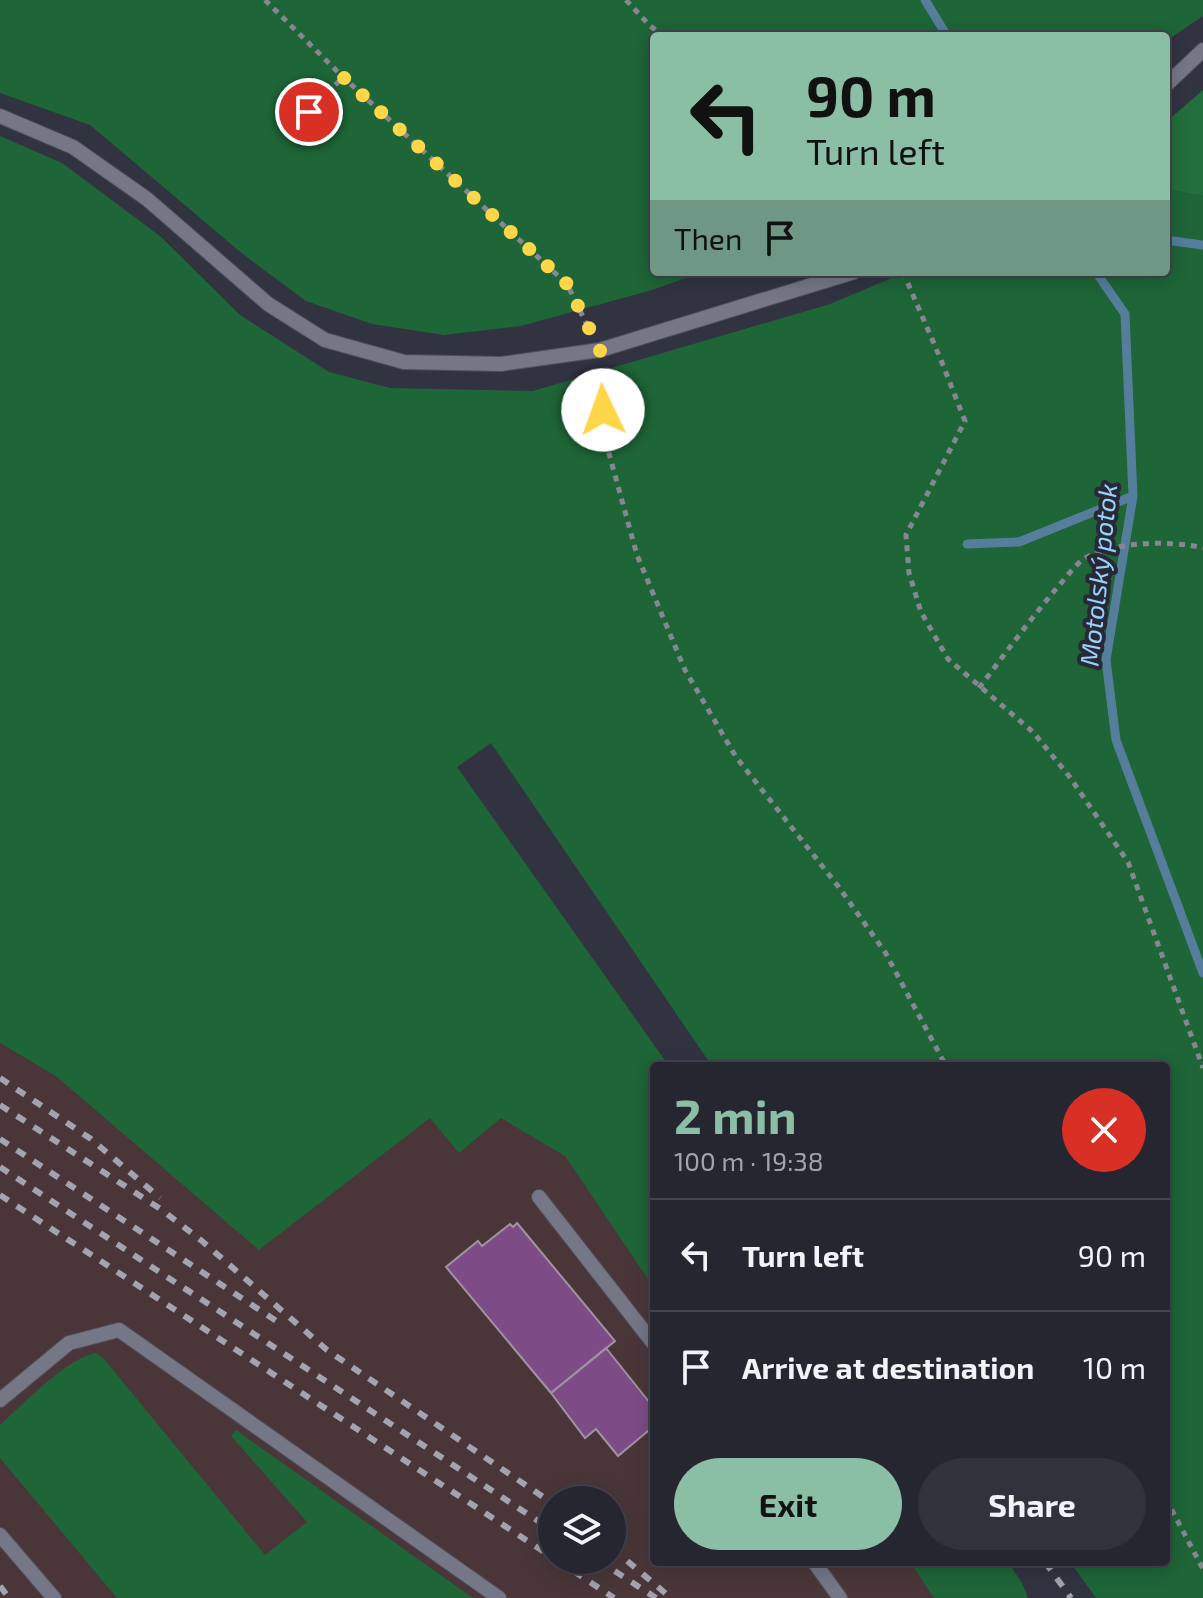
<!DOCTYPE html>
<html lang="en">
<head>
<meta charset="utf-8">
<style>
	body { margin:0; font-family:"Exo 2",sans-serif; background:#32323d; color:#f1f3f6; height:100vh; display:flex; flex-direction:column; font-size:30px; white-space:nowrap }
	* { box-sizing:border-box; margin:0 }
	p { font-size:26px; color:#a4a5ab }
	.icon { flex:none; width:44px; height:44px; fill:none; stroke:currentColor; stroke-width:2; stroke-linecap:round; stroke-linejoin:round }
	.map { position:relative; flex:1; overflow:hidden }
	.side { position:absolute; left:650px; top:1062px; width:520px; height:504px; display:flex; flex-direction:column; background:#262631; border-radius:8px; box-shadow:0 4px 20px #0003,0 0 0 2px #42434d }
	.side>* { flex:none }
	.banner { position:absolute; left:650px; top:32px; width:520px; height:244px; border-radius:8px; box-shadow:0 4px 20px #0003,0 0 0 2px #42434d; background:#8abfa5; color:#111; overflow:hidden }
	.buttons { position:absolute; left:538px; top:1486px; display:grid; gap:16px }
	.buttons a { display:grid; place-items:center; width:88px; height:88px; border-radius:50%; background:#262631; box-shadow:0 4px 20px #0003,0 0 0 2px #42434d; font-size:40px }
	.pin { position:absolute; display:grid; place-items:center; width:68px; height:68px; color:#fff; margin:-34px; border:4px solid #fff; border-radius:50%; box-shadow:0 2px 8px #0007 }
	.me { position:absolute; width:88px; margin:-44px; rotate:357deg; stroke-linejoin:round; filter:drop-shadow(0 0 6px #0008) }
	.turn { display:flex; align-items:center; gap:28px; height:168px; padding:0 24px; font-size:36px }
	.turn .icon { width:104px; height:104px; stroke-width:2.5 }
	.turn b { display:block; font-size:56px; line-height:68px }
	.then { display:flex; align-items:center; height:76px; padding:0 24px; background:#0003; gap:16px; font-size:30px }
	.round { display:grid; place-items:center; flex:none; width:84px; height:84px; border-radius:42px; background:#32323d }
	.summary { display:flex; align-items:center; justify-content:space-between; height:136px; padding:0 24px }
	h1 { font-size:48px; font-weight:700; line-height:60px; color:#8abfa5 }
	.primary-button { display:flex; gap:16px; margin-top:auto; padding:16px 24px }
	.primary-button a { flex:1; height:92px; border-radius:48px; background:#8abfa5; color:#111; font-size:32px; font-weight:700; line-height:92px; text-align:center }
	.primary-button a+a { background:#32323d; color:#f1f3f6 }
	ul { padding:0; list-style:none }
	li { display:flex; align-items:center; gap:24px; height:112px; padding:0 24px; border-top:2px solid #42434d }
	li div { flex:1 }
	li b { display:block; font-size:30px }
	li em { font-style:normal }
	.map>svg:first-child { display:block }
</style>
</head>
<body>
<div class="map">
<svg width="1203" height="1598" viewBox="0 0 1203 1598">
	<rect width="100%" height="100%" fill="#323341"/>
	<path fill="#4a3639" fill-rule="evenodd" d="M 593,992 L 654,1086 L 654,1562 L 971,1562 L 996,1598 L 0,1598 L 0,1043 L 57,1077 ZM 552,1500 L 612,1500 L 612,1560 L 552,1560 Z"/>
	<path fill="#1e6537" d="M 0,0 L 1203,0 L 1203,16 L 1166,41 L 1166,36 L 654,36 L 654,272 L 703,272 L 652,290 L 521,326 L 444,335 L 372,324 L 306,301 L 244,255 L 90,125 L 0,93 Z
		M 0,136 L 62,163 L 160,236 L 240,315 L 329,372 L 390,388 L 533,391 L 830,304 L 906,272 L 1166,272 L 1166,189 L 1203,196 L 1203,1598 L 1096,1598 L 1070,1562 L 1166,1562 L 1166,1066 L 712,1066 L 491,743 L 457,767 L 669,1066 L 654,1066 L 654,1288 L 565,1156 L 501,1118 L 459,1153 L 430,1118 L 259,1250 L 57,1077 L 0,1043 Z
		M 96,1353 L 104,1359 L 265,1555 L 307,1522 L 231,1436 L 236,1430 L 473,1598 L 117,1598 L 0,1458 L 0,1425 C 22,1405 68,1357 96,1353 Z
		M 910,1562 L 1008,1562 L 1022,1583 L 1028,1598 L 934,1598 Z"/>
	<path fill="#236e3d" d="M 1203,90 L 1203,196 L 1166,189 L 1166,122 Z"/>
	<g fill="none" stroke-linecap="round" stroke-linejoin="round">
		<path stroke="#547e9b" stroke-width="9" d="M 925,0 L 947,36
			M 1166,240 L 1203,245
			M 1096,272 L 1125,314 L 1133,496 L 1106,660 L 1116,740 L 1203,973
			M 967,544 L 1019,542 L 1133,496"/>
	</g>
	<path fill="#7d4c87" stroke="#9f93a2" stroke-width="2" d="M 517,1223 L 615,1341 L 551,1393 L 446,1267 L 478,1241 L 482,1246 L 510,1224 L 513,1227 Z
		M 606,1348 L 654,1408 L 654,1426 L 618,1456 L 596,1429 L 585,1438 L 551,1393 Z"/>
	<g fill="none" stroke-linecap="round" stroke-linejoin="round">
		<defs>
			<path id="lane" d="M 1166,85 L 1203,50
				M 0,116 L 73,147 L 147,199 L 268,304 L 325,340 L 404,362 L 501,364 L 600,350 L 854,272
				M 539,1197 L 654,1344
				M 0,1400 L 69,1343 L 119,1330 L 499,1598
				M 0,1535 L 54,1598
				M 814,1562 L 840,1598"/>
		</defs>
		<use href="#lane" stroke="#50505c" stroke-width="16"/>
		<path stroke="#868793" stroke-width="5" stroke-dasharray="6 6" stroke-linecap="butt" d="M 265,0 L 343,77 L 567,284 L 589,329
			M 626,0 L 650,26 L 665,36
			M 287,108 L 309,112 L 343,77
			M 903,272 L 941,360 L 965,421 L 906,535 L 909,573 L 921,612 L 948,659 L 1033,732 L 1069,776 L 1128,862 L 1203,1068
			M 601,369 L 605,439 L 637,555 L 685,670 L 736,757 L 838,886 L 885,952 L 946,1066
			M 979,688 C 1004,655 1029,621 1056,589 C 1064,580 1072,569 1081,561 C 1107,541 1173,540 1203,548
			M 1166,1499 L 1203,1569"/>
		<use href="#lane" stroke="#757686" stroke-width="14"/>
		<path stroke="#a2a3ae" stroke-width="6" stroke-dasharray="10 10" stroke-linecap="butt" d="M 0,1078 L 91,1139 L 160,1198
			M 0,1105 L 162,1210 L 202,1241 L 327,1350 L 552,1503
			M 0,1139 L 284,1326
			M 0,1167 L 552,1530
			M 0,1195 L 552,1557
			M 612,1548 L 671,1598
			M 557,1560 L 614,1598
			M 598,1560 L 656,1598
			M 1045,1562 L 1071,1598
			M 0,1586 L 9,1598"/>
	</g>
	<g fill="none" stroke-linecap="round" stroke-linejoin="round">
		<path stroke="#ffd54a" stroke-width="14" stroke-dasharray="0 25.2" d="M 309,112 L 343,77 L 567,284 L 600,350 L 603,410"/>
	</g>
	<g text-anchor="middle" stroke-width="8" stroke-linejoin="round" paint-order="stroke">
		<g font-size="26" font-style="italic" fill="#9ad1fb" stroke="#282937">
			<text transform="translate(1099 575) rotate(-84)" y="9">Motolský potok</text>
		</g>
	</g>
</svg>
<div class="buttons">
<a><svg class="icon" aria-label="layers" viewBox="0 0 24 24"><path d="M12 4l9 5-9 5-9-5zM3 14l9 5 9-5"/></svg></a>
</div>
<div class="pin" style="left:309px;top:112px;background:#d93025"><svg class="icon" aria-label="arrive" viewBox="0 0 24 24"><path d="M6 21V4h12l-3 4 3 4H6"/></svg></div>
<svg class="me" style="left:603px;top:410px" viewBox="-20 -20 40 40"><circle r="19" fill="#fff"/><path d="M0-13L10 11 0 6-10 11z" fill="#ffd54a"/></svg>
<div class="banner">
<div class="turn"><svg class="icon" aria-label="left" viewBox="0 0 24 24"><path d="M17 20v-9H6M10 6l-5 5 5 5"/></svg><div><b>90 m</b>Turn left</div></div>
<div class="then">Then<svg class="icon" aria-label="arrive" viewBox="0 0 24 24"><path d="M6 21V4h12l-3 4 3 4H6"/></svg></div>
</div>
<section class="side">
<div class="summary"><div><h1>2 min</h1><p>100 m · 19:38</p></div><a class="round" style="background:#d93025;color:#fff"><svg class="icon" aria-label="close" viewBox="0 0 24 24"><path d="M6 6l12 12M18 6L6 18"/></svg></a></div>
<ul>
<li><svg class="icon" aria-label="left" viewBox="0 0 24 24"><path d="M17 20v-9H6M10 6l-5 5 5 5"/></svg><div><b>Turn left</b></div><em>90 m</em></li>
<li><svg class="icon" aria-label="arrive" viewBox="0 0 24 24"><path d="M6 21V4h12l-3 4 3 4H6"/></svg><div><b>Arrive at destination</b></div><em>10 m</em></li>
</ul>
<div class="primary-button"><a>Exit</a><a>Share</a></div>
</section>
</div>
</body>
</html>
